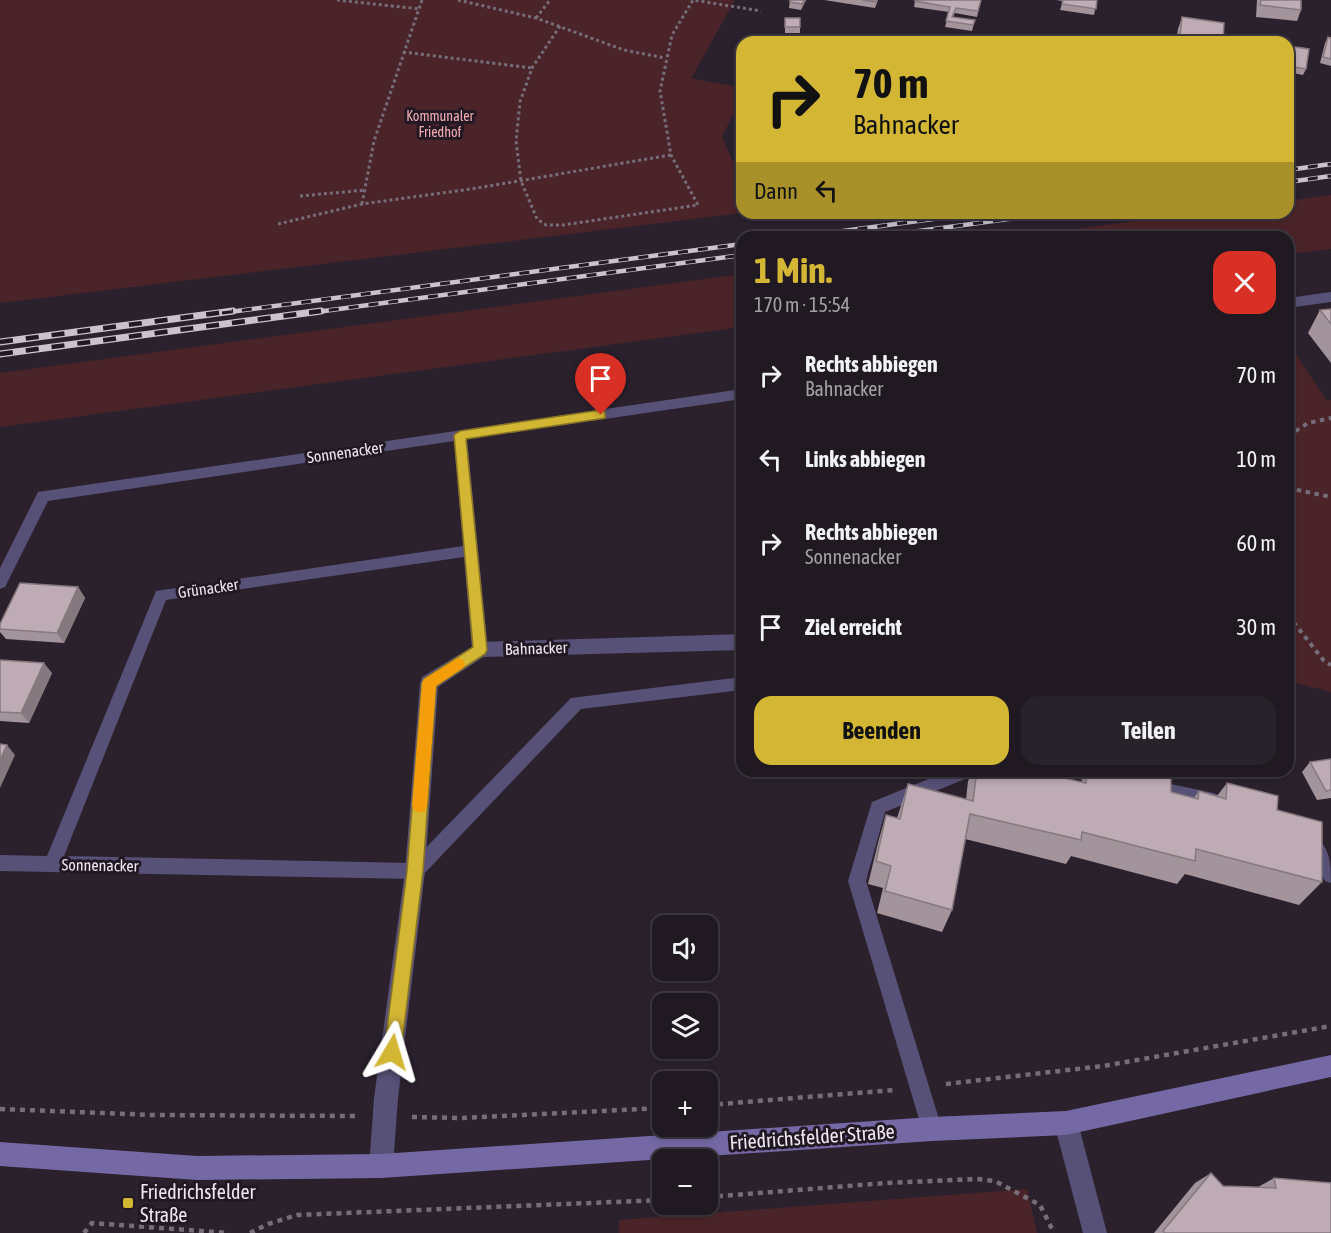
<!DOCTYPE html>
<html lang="de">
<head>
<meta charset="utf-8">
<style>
	body { margin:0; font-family:"Asap Condensed",sans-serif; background:#28222a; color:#f1f3f6; height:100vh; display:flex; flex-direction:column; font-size:22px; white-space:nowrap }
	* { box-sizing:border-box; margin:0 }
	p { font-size:20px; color:#a2a0a5 }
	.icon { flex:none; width:33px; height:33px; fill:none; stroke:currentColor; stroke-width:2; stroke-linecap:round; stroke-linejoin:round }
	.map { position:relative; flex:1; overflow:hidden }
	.details { position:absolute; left:736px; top:231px; width:558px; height:546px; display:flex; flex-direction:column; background:#201922; border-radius:18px; box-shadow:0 3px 9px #0003,0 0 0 2px #3d3840 }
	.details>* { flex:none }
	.banner { position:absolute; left:736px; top:36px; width:558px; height:183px; border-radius:18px; box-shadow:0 3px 9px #0003,0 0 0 2px #3d3840; background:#d4b635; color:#111; overflow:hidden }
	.buttons { position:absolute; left:652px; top:915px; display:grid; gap:12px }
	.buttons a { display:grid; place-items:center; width:66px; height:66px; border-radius:12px; background:#201922; box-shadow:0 3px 9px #0003,0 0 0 2px #3d3840; font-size:30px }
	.pin { position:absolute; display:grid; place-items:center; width:51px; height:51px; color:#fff; margin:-62px -26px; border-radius:50% 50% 50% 0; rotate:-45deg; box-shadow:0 0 6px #0007 }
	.pin .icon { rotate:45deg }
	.me { position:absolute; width:66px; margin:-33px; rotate:7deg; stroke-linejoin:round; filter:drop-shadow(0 0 4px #0008) }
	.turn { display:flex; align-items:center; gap:21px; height:126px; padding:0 18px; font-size:27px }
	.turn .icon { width:78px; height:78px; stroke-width:2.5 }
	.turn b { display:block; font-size:42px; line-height:51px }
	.then { display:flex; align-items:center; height:57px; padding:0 18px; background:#0003; gap:12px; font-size:22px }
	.round { display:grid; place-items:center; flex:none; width:63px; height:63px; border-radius:18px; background:#28222a }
	.overview { display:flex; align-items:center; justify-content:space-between; height:102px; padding:0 18px }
	h1 { font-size:36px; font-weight:700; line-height:45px; color:#d4b635 }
	.button { display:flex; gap:12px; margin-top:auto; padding:12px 18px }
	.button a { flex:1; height:69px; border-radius:18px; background:#d4b635; color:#111; font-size:24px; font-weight:700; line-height:69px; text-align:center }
	.button a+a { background:#28222a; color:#f1f3f6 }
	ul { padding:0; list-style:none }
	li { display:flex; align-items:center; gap:18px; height:84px; padding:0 18px }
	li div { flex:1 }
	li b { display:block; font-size:22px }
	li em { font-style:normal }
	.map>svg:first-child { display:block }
</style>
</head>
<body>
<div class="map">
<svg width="1331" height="1233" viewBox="0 0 1331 1233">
	<rect width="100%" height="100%" fill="#2a212d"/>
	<path fill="#4b2429" d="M 0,0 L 735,0 L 691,78 L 742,88 L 742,96 L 722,137 L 742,182 L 742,213 L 0,303 Z
		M 1331,195 L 1331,249 L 1289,254 L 1288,237 L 1016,237 L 1195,213 L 1288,213 L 1289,201 Z
		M 742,274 L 742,327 L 0,427 L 0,373 Z
		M 1289,344 L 1327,401 L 1331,400 L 1331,692 L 1289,681 Z
		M 1027,1189 L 1037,1233 L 619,1233 L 619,1220 Z"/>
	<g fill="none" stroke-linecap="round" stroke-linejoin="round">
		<path stroke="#756d78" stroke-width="3" stroke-dasharray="3 3" stroke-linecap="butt" d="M 337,0 L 420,9
			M 458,0 L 536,18 L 624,50 L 665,58
			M 536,18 L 550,0
			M 560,26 L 532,68 L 520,102 L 516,141 L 521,181 L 537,219 L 546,225 L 563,225 L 698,205 L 671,155 L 660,91 L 672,35 L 693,0 L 761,11
			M 403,52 L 532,68
			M 300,196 L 366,190
			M 362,204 L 374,141 L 422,0
			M 278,224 L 362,204 L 471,189 L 671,155"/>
		<path stroke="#756d78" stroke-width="4" stroke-dasharray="4.5 4.5" stroke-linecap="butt" d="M 1288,436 L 1308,423 L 1331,418
			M 1288,488 L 1331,497
			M 1288,615 L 1324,661 L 1331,665"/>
		<path stroke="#756d78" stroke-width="4.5" stroke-dasharray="5 5" stroke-linecap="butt" d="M 946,1084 L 1103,1066 L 1331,1026
			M 708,1105 L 894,1090
			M 0,1109 L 153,1115 L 356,1116
			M 412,1117 L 461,1118 L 663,1108
			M 708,1197 L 886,1183 L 977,1179 L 995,1181 L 1040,1205 L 1054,1233
			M 84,1233 L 92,1223 L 229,1233
			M 250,1233 L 268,1224 L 297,1215 L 663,1200"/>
		<path fill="#585177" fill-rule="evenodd" d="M 742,389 L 742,399 L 467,439 L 488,650 L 485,654 L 480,656 L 475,654 L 472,650 L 464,557 L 166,600 L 64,856 L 411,863 L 571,698 L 742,677 L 742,690 L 581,709 L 421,877 L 415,879 L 0,871 L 0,855 L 47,856 L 156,591 L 463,546 L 454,441 L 48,501 L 5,587 L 0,589 L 0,568 L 38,492 Z
			M 948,771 L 974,771 L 972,776 L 885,812 L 866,881 L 942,1129 L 939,1136 L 932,1139 L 925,1136 L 922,1129 L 848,881 L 872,802 Z
			M 1067,771 L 1108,771 L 1113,777 L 1111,782 C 1099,786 1081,780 1069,776 Z
			M 1152,780 L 1213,793 L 1219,795 L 1221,800 L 1219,805 L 1213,807 L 1152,794 L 1146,792 L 1144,787 L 1146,782 Z
			M 1313,837 C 1331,844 1331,867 1331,883 L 1325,881 L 1304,845 L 1307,839 Z"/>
		<path fill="#585177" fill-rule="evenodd" d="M 1331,292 L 1331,302 L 1288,308 L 1288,298 Z
			M 742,634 L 742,650 L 483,657 L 438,687 L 425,871 L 398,1098 L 393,1166 L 389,1174 L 381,1178 L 373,1174 L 369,1166 L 374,1098 L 405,871 L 420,683 L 422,677 L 480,642 Z
			M 1066,1111 L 1074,1115 L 1078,1123 L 1107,1233 L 1083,1233 L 1054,1123 L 1058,1115 Z"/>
		<path fill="#7469a5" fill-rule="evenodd" d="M 1331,1055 L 1331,1077 L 1066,1135 L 932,1141 L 381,1178 L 197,1180 L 0,1166 L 0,1142 L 197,1156 L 381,1154 L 932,1117 L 1066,1111 Z"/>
		<defs>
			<path id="rail-far1" d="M 1288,170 L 1331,164
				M 1288,182 L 1331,176
				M 798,237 L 978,213
				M 874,237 L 1054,213
				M 222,313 L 742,244
				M 309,313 L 742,255"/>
			<path id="rail" d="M 0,342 L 233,311
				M 0,354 L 321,311"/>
		</defs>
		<use href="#rail-far1" stroke="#cac3cc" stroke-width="4.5"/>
		<use href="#rail" stroke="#cac3cc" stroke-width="7"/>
		<use href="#rail-far1" stroke="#211823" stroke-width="3" stroke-dasharray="10" stroke-linecap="butt"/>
		<use href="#rail" stroke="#211823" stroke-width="4.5" stroke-dasharray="13" stroke-linecap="butt"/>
	</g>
	<path fill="#a3939b" d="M 790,0 L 806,0 L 801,10 L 789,8 Z
		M 824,0 L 878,0 L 875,8 Z
		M 1056,0 L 1097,0 L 1094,15 L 1060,10 L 1063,1 Z
		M 1257,0 L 1301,0 L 1301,10 L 1297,21 L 1256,17 Z
		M 915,1 L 980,4 L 977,17 L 955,13 L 953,17 L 975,20 L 972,31 L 945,27 L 949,12 L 914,7 Z
		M 1182,17 L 1223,42 L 1176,42 L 1178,29 Z
		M 785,18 L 800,27 L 800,33 L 785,33 Z
		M 1328,37 L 1331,38 L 1331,66 L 1320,63 L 1325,43 Z
		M 1288,46 L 1306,69 L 1303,75 L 1288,72 Z
		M 1331,309 L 1331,363 L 1308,333 L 1320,310 Z
		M 78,587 L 85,598 L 64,643 L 6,639 L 0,632 L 0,624 Z
		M 0,660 L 52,673 L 29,723 L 0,721 Z
		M 1331,759 L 1331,798 L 1317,800 L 1302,772 L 1310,762 Z
		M 973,771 L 1059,771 L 1059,777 L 1081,782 L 1087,771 L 1110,777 L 1113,771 L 1143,771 L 1171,792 L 1194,798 L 1199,791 L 1217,796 L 1227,783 L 1277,810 L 1322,882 L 1299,905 L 1185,874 L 1177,884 L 1071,856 L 1066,864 L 965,839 L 952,910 L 942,932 L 877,913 L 883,888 L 868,884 L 879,839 L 886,815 L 897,818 L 908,784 L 966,800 L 968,781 Z
		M 1211,1173 L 1223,1186 L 1258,1187 L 1274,1178 L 1331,1233 L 1154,1233 L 1195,1183 Z"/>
	<path fill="#85787e" d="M 804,0 L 806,0 L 801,10 L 802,4 Z
		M 78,587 L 85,598 L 64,643 L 57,633 Z
		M 44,663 L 52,673 L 29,723 L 21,713 Z
		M 7,745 L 15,755 L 0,788 L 0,760 Z"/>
	<path fill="#beabb4" stroke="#85787e" stroke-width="1.5" d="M 790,0 L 804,0 L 802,4 L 790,2 Z
		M 862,0 L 877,0 L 876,2 Z
		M 915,0 L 981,0 L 978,11 L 956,8 L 952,17 L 975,20 L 973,25 L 946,21 L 950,7 L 915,1 Z
		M 1063,0 L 1097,0 L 1096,9 L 1062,4 Z
		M 1261,0 L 1301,0 L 1301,10 L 1260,5 Z
		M 1182,17 L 1224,23 L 1223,42 L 1180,36 Z
		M 785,18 L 800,18 L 800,27 L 785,27 Z
		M 1328,37 L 1331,38 L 1331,59 L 1323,57 Z
		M 1288,46 L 1309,49 L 1306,69 L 1288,66 Z
		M 1331,309 L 1331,324 L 1320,310 Z
		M 20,583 L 78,587 L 57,633 L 0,629 L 0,624 Z
		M 0,660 L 44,663 L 21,713 L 0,712 Z
		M 0,744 L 7,745 L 0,760 Z
		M 1331,759 L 1331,790 L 1326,791 L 1310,762 Z
		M 977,771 L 1059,771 L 1059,777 L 1086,783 L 1087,771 L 1116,778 L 1117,771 L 1143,771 L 1171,778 L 1171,792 L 1198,799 L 1199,791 L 1226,799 L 1227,783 L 1278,796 L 1277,810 L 1322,822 L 1322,882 L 1196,849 L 1195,861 L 1082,832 L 1081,840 L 970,814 L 952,910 L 885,891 L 891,866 L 876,861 L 886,815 L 900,819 L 908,784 L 973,801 Z
		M 1211,1173 L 1223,1186 L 1276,1188 L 1274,1178 L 1331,1183 L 1331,1233 L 1165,1233 L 1163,1231 Z"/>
	<path fill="#d4b635" stroke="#8a7622" stroke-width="1.5" d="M 601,410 L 605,412 L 605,418 L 466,439 L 487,650 L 485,654 L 436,686 L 423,871 L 401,1052 L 398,1058 L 392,1061 L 386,1058 L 384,1052 L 407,871 L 422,683 L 424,679 L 473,647 L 454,435 L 460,431 Z"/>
	<path fill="#f59e0b" d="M 458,658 L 463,660 L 465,664 L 463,668 L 436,686 L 427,806 L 425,811 L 420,813 L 415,811 L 412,806 L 422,683 L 424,679 Z"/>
	<rect fill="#d4b635" stroke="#211823" stroke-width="2" x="122" y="1197" width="12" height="12" rx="3"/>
	<g text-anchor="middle" stroke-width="6" stroke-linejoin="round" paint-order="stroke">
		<g font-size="14" fill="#f5adb3" stroke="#211823">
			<text x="440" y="121">Kommunaler<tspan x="440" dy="16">Friedhof</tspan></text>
		</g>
		<g font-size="16" fill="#ede7ef" stroke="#211823">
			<text transform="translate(345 452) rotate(-8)" y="6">Sonnenacker</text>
			<text transform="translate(208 588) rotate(-8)" y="6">Grünacker</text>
			<text transform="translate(536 648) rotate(-2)" y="6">Bahnacker</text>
			<text transform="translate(100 865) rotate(1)" y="6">Sonnenacker</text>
		</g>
		<g font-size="20" fill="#ede7ef" stroke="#211823">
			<text transform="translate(812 1137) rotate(-4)" y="7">Friedrichsfelder Straße</text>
		</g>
		<g font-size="20" fill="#ede7ef" stroke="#211823" text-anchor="start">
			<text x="140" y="1199">Friedrichsfelder<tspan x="140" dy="23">Straße</tspan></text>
		</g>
	</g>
</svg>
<div class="buttons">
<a><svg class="icon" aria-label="sound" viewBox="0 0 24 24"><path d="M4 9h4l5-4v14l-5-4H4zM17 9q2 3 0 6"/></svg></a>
<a><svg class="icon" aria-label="layers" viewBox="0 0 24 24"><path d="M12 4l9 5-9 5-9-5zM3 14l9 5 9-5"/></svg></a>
<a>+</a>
<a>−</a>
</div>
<div class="pin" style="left:601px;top:415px;background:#d93025"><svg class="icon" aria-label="arrive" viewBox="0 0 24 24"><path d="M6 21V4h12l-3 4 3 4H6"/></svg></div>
<svg class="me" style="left:392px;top:1052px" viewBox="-20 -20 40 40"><path d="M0-17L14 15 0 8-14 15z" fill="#d4b635" stroke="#fff" stroke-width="4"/></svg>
<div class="banner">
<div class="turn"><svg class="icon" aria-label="right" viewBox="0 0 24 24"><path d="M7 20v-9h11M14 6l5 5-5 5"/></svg><div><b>70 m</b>Bahnacker</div></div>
<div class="then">Dann<svg class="icon" aria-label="left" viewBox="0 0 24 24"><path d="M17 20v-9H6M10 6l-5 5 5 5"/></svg></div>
</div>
<section class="details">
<div class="overview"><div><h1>1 Min.</h1><p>170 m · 15:54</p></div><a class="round" style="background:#d93025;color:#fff"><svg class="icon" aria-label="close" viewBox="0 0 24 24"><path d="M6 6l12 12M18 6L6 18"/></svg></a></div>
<ul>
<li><svg class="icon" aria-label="right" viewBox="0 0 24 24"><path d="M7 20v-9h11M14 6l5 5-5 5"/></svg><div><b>Rechts abbiegen</b><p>Bahnacker</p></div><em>70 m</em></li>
<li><svg class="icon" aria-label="left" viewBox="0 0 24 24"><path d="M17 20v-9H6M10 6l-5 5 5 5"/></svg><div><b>Links abbiegen</b></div><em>10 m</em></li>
<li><svg class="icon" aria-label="right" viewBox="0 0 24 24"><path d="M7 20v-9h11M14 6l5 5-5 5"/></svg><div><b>Rechts abbiegen</b><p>Sonnenacker</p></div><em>60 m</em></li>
<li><svg class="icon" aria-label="arrive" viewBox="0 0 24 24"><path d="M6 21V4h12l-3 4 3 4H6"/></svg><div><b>Ziel erreicht</b></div><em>30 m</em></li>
</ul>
<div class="button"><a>Beenden</a><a>Teilen</a></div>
</section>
</div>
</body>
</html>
